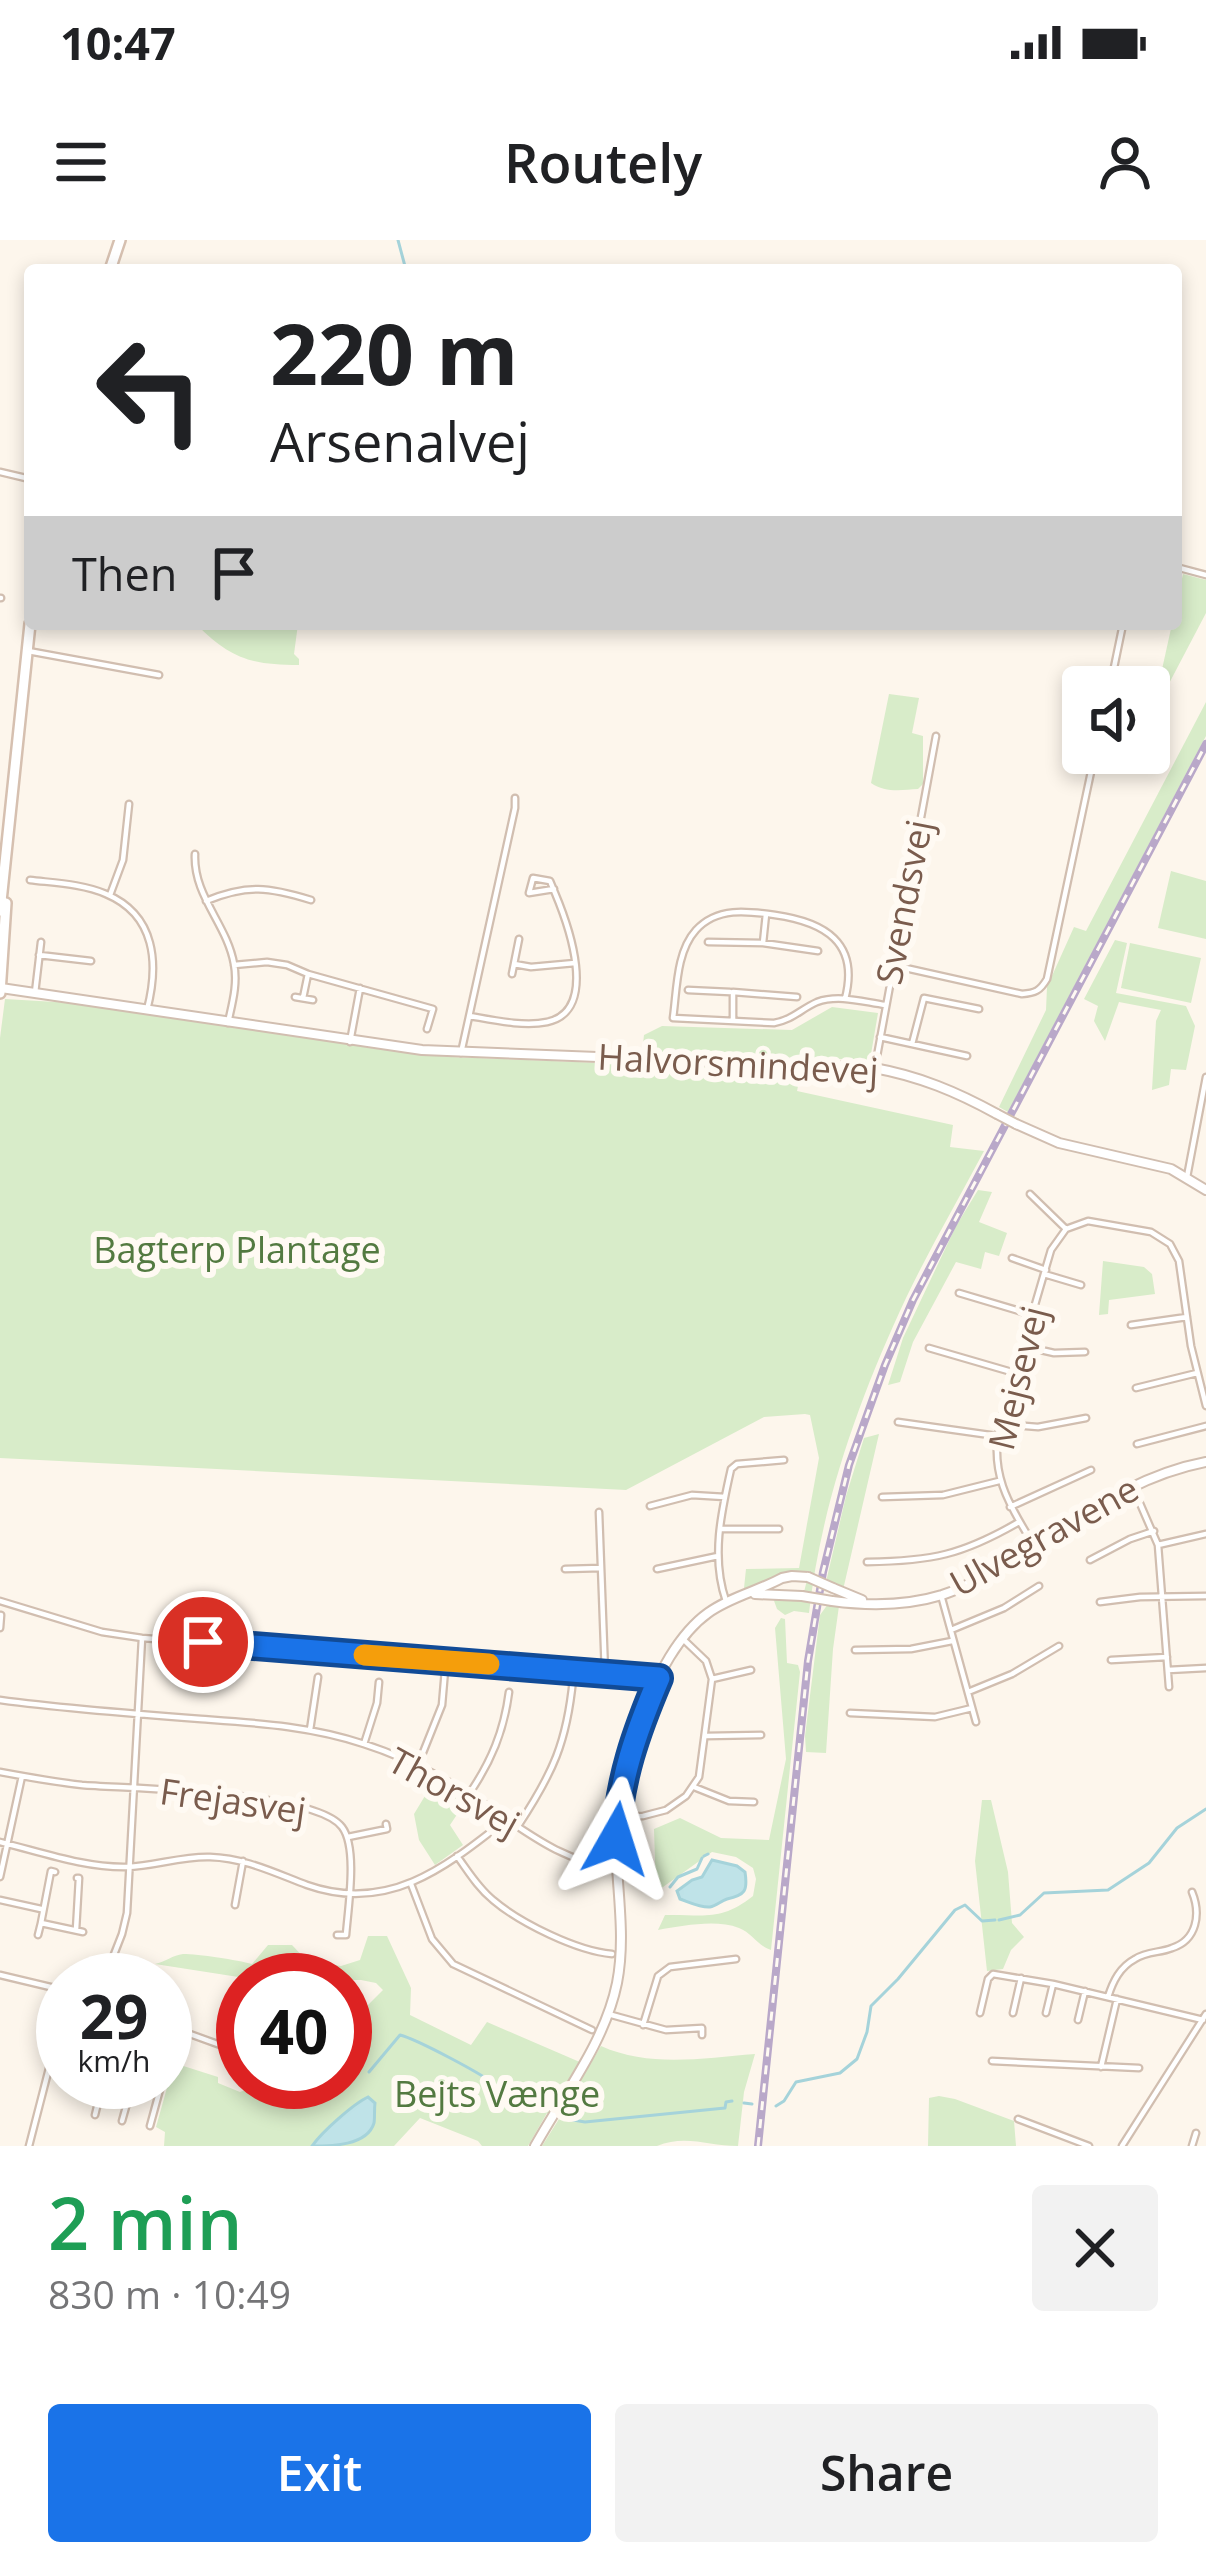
<!DOCTYPE html>
<html lang="en">
<head>
<meta charset="utf-8">
<style>
	body { margin:0; font-family:"Open Sans",sans-serif; background:#f2f2f2; color:#202124; height:100vh; display:flex; flex-direction:column; font-size:45px; white-space:nowrap }
	* { box-sizing:border-box; margin:0 }
	p { font-size:39px; color:#757577 }
	.icon { flex:none; width:66px; height:66px; fill:none; stroke:currentColor; stroke-width:2; stroke-linecap:round; stroke-linejoin:round }
	.map { position:relative; height:1906px; overflow:hidden }
	.drawer { display:flex; flex-direction:column; background:#fff; flex:1 }
	.drawer>* { flex:none }
	.hud { position:absolute; left:24px; top:24px; width:1158px; height:366px; border-radius:12px; box-shadow:0 6px 18px #0003; background:#fff; color:#202124; overflow:hidden }
	.fabs { position:absolute; left:1062px; top:426px; display:grid; gap:24px }
	.fabs a { display:grid; place-items:center; width:108px; height:108px; border-radius:12px; background:#fff; box-shadow:0 6px 18px #0003; font-size:60px }
	.speed { position:absolute; left:36px; top:1713px; display:flex; gap:24px; font-size:60px; font-weight:700; text-align:center }
	.speed>* { display:grid; place-content:center; width:156px; height:156px; border-radius:50%; background:#fff; box-shadow:0 6px 18px #0003; line-height:1 }
	.speed small { font-size:30px; font-weight:400 }
	.speed .limit { border:18px solid #d22; background:#fff; color:#111 }
	.pin { position:absolute; display:grid; place-items:center; width:102px; height:102px; color:#fff; margin:-51px; border:6px solid #fff; border-radius:50%; box-shadow:0 3px 12px #0007 }
	.me { position:absolute; width:132px; margin:-66px; rotate:6deg; stroke-linejoin:round; filter:drop-shadow(0 0 9px #0008) }
	.turn { display:flex; align-items:center; gap:42px; height:252px; padding:0 48px; font-size:54px }
	.turn .icon { width:156px; height:156px; stroke-width:2.5 }
	.turn b { display:block; font-size:84px; line-height:102px }
	.then { display:flex; align-items:center; height:114px; padding:0 48px; background:#0003; gap:24px; font-size:45px }
	.round { display:grid; place-items:center; flex:none; width:126px; height:126px; border-radius:12px; background:#f2f2f2 }
	.summary { display:flex; align-items:center; justify-content:space-between; height:204px; padding:0 48px }
	h1 { font-size:72px; font-weight:600; line-height:90px; color:#1e9e55 }
	.primary-button { display:flex; gap:24px; margin-top:auto; padding:24px 48px }
	.primary-button a { flex:1; height:138px; border-radius:12px; background:#1a73e8; color:#fff; font-size:48px; font-weight:600; line-height:138px; text-align:center }
	.primary-button a+a { background:#f2f2f2; color:#202124 }
	.status { display:flex; justify-content:space-between; align-items:center; height:84px; padding:0 60px; background:#fff; direction:ltr }
	.status svg { height:33px; fill:currentColor }
	header { display:flex; justify-content:space-between; align-items:center; height:156px; padding:0 48px; background:#fff; font-size:54px; font-weight:600 }
	.map>svg:first-child { display:block }
</style>
</head>
<body>
<div class="status"><b>10:47</b><svg viewBox="0 0 49 12"><path d="M0 12V9h3v3zM5 12V6h3v6zM10 12V3h3v9zM15 12V0h3v12zM26 1h20v11H26zM47 4h2v5h-2z"/></svg></div>
<header><svg class="icon" aria-label="menu" viewBox="0 0 24 24"><path d="M4 6h16M4 12h16M4 18h16"/></svg>Routely<svg class="icon" aria-label="person" viewBox="0 0 24 24"><circle cx="12" cy="8" r="4"/><path d="M4 21q1-7 8-7t8 7"/></svg></header>
<div class="map">
<svg width="1206" height="1906" viewBox="0 0 1206 1906">
	<rect width="100%" height="100%" fill="#fdf6ec"/>
	<path fill="#d8ecc9" d="M 1183,334 L 1206,340 L 1206,373 L 1164,453 L 1159,443 L 1172,384 L 1176,384 L 1176,365 Z
		M 196,384 L 298,384 L 294,414 L 299,419 L 299,425 C 250,425 230,418 196,384 Z
		M 889,454 L 919,458 L 912,493 L 923,496 L 923,544 L 918,549 C 902,550 885,553 871,543 Z
		M 1206,462 L 1206,496 L 1008,872 L 999,867 L 1046,770 L 1047,747 L 1074,687 L 1086,691 Z
		M 1171,631 L 1206,641 L 1206,699 L 1158,688 Z
		M 1115,700 L 1127,703 L 1116,753 L 1186,766 L 1195,786 L 1186,830 L 1171,829 L 1169,845 L 1152,850 L 1156,781 L 1161,770 L 1119,762 L 1105,801 L 1094,781 L 1098,766 L 1084,759 Z
		M 1130,703 L 1201,718 L 1191,763 L 1121,748 Z
		M 5,759 L 73,763 L 378,809 L 451,817 L 801,831 L 797,851 L 953,885 L 950,907 L 984,911 C 958,960 930,1008 906,1058 C 860,1156 821,1264 809,1373 L 794,1371 L 785,1375 L 777,1369 L 773,1358 L 802,1360 L 808,1336 L 800,1333 L 754,1350 L 744,1348 L 746,1329 L 799,1328 L 819,1218 L 810,1175 L 805,1174 L 764,1177 L 626,1250 L 0,1218 L 0,798 Z
		M 832,767 L 878,773 L 870,820 L 642,813 L 644,795 L 662,786 L 792,790 Z
		M 978,950 L 992,952 L 979,982 L 1007,993 L 999,1016 L 985,1012 L 981,1029 L 956,1022 L 913,1102 L 900,1142 L 888,1145 L 903,1098 L 956,986 Z
		M 1103,1021 L 1144,1027 L 1152,1034 L 1155,1054 L 1109,1060 L 1108,1074 L 1099,1075 Z
		M 879,1194 L 843,1350 L 826,1342 L 846,1256 L 864,1198 Z
		M 828,1364 L 839,1366 L 833,1409 L 826,1513 L 806,1512 L 805,1496 L 820,1375 Z
		M 781,1378 L 785,1379 L 787,1423 L 798,1425 L 800,1432 L 771,1710 C 758,1706 752,1693 739,1688 C 715,1679 683,1686 658,1690 L 665,1675 C 704,1674 720,1682 753,1656 L 756,1639 L 753,1628 L 736,1617 L 712,1612 L 656,1652 L 654,1589 L 680,1578 L 721,1598 L 769,1600 L 786,1519 L 775,1388 Z
		M 434,1541 L 466,1561 L 450,1585 L 463,1605 L 435,1625 L 419,1600 L 414,1574 Z
		M 982,1560 L 991,1560 L 1008,1632 L 1012,1683 L 1024,1697 L 1011,1710 L 1003,1729 L 987,1731 L 975,1621 Z
		M 368,1696 L 387,1696 L 411,1748 L 410,1775 L 471,1805 L 487,1782 L 589,1826 L 601,1806 C 650,1828 703,1818 755,1814 L 744,1852 L 738,1906 C 709,1906 685,1894 657,1906 L 542,1906 L 559,1879 L 547,1873 L 528,1906 L 482,1906 L 478,1901 L 420,1878 L 394,1906 L 164,1906 L 165,1892 L 156,1887 L 174,1823 L 218,1837 L 218,1843 L 240,1852 L 266,1842 L 345,1842 L 345,1760 L 364,1769 L 383,1750 L 376,1743 L 361,1740 L 258,1740 L 155,1724 C 165,1722 173,1715 183,1714 C 198,1714 238,1720 252,1724 L 268,1705 L 292,1705 L 307,1721 L 341,1726 L 360,1720 Z
		M 939,1856 L 955,1859 L 1014,1881 L 1016,1906 L 928,1906 L 929,1858 Z"/>
	<path fill="#bfe3e8" stroke="#a5d3da" stroke-width="3" d="M 712,1620 L 737,1626 L 745,1632 C 748,1651 745,1655 727,1659 C 721,1661 716,1666 710,1667 C 701,1668 689,1662 680,1659 L 677,1651 L 692,1640 L 702,1637 Z
		M 368,1857 L 375,1863 C 374,1870 375,1877 374,1883 C 367,1906 331,1906 312,1906 C 322,1892 353,1864 368,1857 Z"/>
	<g fill="none" stroke-linecap="round" stroke-linejoin="round">
		<path stroke="#a5d3da" stroke-width="3" d="M 398,0 L 406,30
			M 704,1616 L 708,1614
			M 670,1647 L 678,1637 L 697,1629 L 702,1618
			M 999,1680 L 1020,1675 L 1044,1653 L 1108,1650 L 1149,1623 L 1177,1588 L 1206,1569
			M 369,1832 L 400,1795 C 416,1799 487,1836 496,1846 C 501,1851 503,1858 507,1863 L 549,1866
			M 744,1863 L 752,1864
			M 776,1866 L 784,1861 L 796,1842 L 840,1833 L 857,1819 L 867,1792 L 871,1766 L 898,1739 L 955,1670 L 965,1665 L 982,1681 L 995,1680
			M 563,1874 L 573,1880 L 585,1882 L 725,1868 L 726,1862 L 732,1861"/>
		<defs>
			<path id="minor" d="M 0,232 L 30,239
				M 1176,327 L 1206,335
				M 0,358 L 1,358
				M 28,411 L 159,435
				M 1110,447 L 1123,384
				M 195,614 C 193,656 227,684 234,724 C 238,744 232,764 228,783
				M 30,640 C 55,643 83,644 106,654 C 156,675 159,724 147,770
				M 110,655 L 123,620 L 129,564
				M 206,661 C 247,644 269,647 311,660
				M 708,702 L 763,703 L 818,711
				M 763,703 L 766,674
				M 39,715 L 91,721
				M 514,724 L 531,727 L 575,723
				M 234,725 L 267,722 L 287,725 L 308,734 L 433,769 L 427,789
				M 892,725 L 1022,754 C 1035,753 1040,751 1047,739 L 1095,513
				M 512,734 L 519,699
				M 688,750 L 730,752
				M 35,753 L 41,702
				M 295,757 L 313,760
				M 303,758 L 308,734
				M 845,759 C 860,702 824,682 775,675 C 747,671 717,667 696,690 C 676,712 677,750 673,778 L 774,783 C 792,780 801,769 817,762 C 839,754 863,762 885,765
				M 470,776 C 493,780 524,787 547,782 C 600,771 568,684 555,653 L 550,641 L 533,638 L 529,653 L 554,649
				M 733,781 L 733,752 L 797,757
				M 880,797 L 967,816
				M 350,802 L 360,748
				M 912,804 L 924,758 L 979,769
				M 461,813 L 515,568 L 515,558
				M 875,827 L 936,496
				M 1187,937 L 1206,837
				M 1030,954 L 1066,989
				M 1012,1018 L 1046,1030
				M 1044,1034 L 1081,1045
				M 959,1053 L 1033,1075
				M 1131,1085 L 1187,1077
				M 1023,1106 L 1054,1113 L 1085,1112
				M 929,1108 L 1015,1133
				M 1136,1148 L 1197,1133
				M 898,1182 L 997,1196
				M 1000,1184 L 1038,1187 L 1086,1178
				M 1137,1204 L 1206,1186
				M 1132,1245 L 1158,1305 L 1169,1447
				M 882,1257 L 943,1255 L 999,1241
				M 650,1266 L 692,1255 L 725,1257
				M 1010,1267 L 1091,1230
				M 599,1272 L 605,1433
				M 720,1289 L 779,1289
				M 1032,1302 C 1008,1264 989,1231 1000,1184 L 1051,1010 L 1066,989 L 1088,981 L 1151,992 L 1170,1004 L 1179,1021 L 1191,1106 L 1206,1166
				M 1158,1305 L 1206,1294
				M 1090,1320 L 1130,1299 L 1154,1291
				M 867,1322 C 932,1321 962,1315 1019,1282
				M 565,1329 L 601,1328
				M 657,1329 L 718,1316
				M 941,1355 L 976,1482
				M 0,1361 L 102,1392 L 142,1398 L 660,1438
				M 726,1361 C 711,1318 721,1273 731,1229 L 737,1224 L 784,1220
				M 1100,1362 L 1140,1357 L 1206,1356
				M 0,1388 L 1,1375
				M 951,1390 L 1004,1368 L 1039,1346
				M 855,1410 L 911,1409 L 952,1401
				M 1111,1420 L 1167,1417
				M 1168,1430 L 1206,1428
				M 712,1439 L 751,1430
				M 968,1452 L 1012,1434 L 1059,1406
				M 0,1460 C 67,1469 134,1474 201,1479 C 256,1483 311,1486 364,1504 C 402,1516 437,1534 471,1555 C 517,1584 560,1624 617,1627
				M 850,1473 L 935,1477 L 972,1468
				M 310,1490 L 318,1437
				M 706,1496 L 761,1495
				M 364,1504 L 377,1463 L 379,1442
				M 418,1525 L 442,1465 L 445,1430
				M 0,1532 C 27,1537 54,1542 82,1545 C 131,1549 315,1551 342,1587 C 358,1608 348,1668 346,1695 L 337,1695
				M 694,1547 L 729,1561 L 754,1562
				M 469,1554 C 491,1522 504,1491 509,1452
				M 617,1577 L 643,1576 L 666,1570 L 686,1556 L 699,1537 L 712,1439 L 706,1421 L 684,1400
				M 518,1586 C 553,1533 567,1502 573,1439
				M 348,1597 L 387,1589 L 386,1584
				M 0,1602 C 41,1612 85,1628 127,1627 C 155,1626 182,1616 210,1617 C 245,1618 275,1633 307,1645 C 389,1674 447,1626 507,1579
				M 457,1616 C 468,1631 478,1648 493,1660 C 520,1683 577,1711 612,1714
				M 55,1632 L 51,1631 L 41,1683 L 83,1692
				M 0,1637 L 22,1536
				M 411,1644 L 432,1699 L 453,1724 L 592,1790
				M 0,1660 L 41,1669
				M 235,1665 L 243,1621
				M 76,1690 L 79,1638 L 77,1638
				M 38,1695 L 41,1683
				M 0,1735 L 63,1750
				M 104,1740 L 122,1694 L 127,1673 L 142,1398
				M 1108,1757 C 1113,1741 1120,1727 1135,1719 C 1147,1711 1160,1713 1172,1708 C 1197,1700 1201,1674 1192,1652
				M 980,1773 L 988,1739 L 993,1734 L 1053,1744 L 1203,1780
				M 1013,1773 L 1021,1738
				M 1046,1773 L 1053,1744
				M 608,1774 L 666,1790 L 702,1788 L 702,1795
				M 1078,1780 L 1085,1751
				M 165,1785 L 234,1810 L 232,1815
				M 643,1785 L 658,1736 L 670,1727 L 736,1719
				M 992,1821 L 1139,1828
				M 1101,1827 L 1117,1759
				M 165,1832 L 177,1789
				M 95,1875 L 103,1842
				M 1018,1879 L 1089,1906
				M 122,1881 L 133,1842
				M 150,1886 L 162,1842
				M 29,1906 L 63,1774
				M 1122,1906 L 1206,1774
				M 1192,1906 L 1196,1893"/>
			<path id="tertiary" d="M 1,748 L 422,810 L 874,828 C 919,836 957,852 997,874
				M 1016,884 L 1059,903 L 1171,929 L 1206,950
				M 833,1348 L 862,1360
				M 755,1354 L 802,1356
				M 832,1361 C 869,1366 906,1366 942,1355 C 972,1345 998,1328 1024,1311 C 1083,1275 1137,1235 1206,1222
				M 535,1906 C 564,1854 605,1802 617,1743 C 626,1697 617,1651 616,1605 C 614,1539 652,1413 708,1373 C 730,1357 758,1351 782,1338 L 792,1336 L 808,1337"/>
			<path id="secondary" d="M 110,30 L 120,0
				M 0,671 L 30,384
				M 0,753 L 6,663"/>
		</defs>
		<use href="#minor" stroke="#d1beb0" stroke-width="9"/>
		<use href="#tertiary" stroke="#d1beb0" stroke-width="12"/>
		<use href="#secondary" stroke="#d6c0b0" stroke-width="14"/>
		<use href="#minor" stroke="#fff" stroke-width="4.5"/>
		<use href="#tertiary" stroke="#fff" stroke-width="8"/>
		<use href="#secondary" stroke="#fff" stroke-width="9"/>
		<defs>
			<path id="rail" d="M 758,1906 L 808,1421 L 823,1332 L 849,1225 L 885,1125 L 913,1060 L 1206,504"/>
		</defs>
		<use href="#rail" stroke="#b9a8c9" stroke-width="8"/>
		<use href="#rail" stroke="#fffaf3" stroke-width="3" stroke-dasharray="9" stroke-linecap="butt"/>
		<defs>
			<path id="tertiary-bridge" d="M 997,874 L 1016,884
				M 808,1337 L 833,1348
				M 802,1356 L 832,1361"/>
		</defs>
		<use href="#tertiary-bridge" stroke="#d1beb0" stroke-width="12" stroke-linecap="butt"/>
		<use href="#tertiary-bridge" stroke="#fff" stroke-width="8"/>
	</g>
	<g fill="none" stroke-linecap="round" stroke-linejoin="round">
		<defs>
			<path id="route" d="M 203,1402 L 659,1438 C 636,1492 619,1540 616,1599"/>
		</defs>
		<use href="#route" stroke="#114b97" stroke-width="30"/>
		<use href="#route" stroke="#1a73e8" stroke-width="21"/>
		<path stroke="#f59e0b" stroke-width="21" d="M 364,1415 L 489,1424"/>
	</g>
	<g text-anchor="middle" stroke-width="12" stroke-linejoin="round" paint-order="stroke">
		<g font-size="36" fill="#7a5c4d" stroke="#fffaf3">
			<text transform="translate(904 662) rotate(-79)" y="13">Svendsvej</text>
			<text transform="translate(738 824) rotate(3)" y="13">Halvorsmindevej</text>
			<text transform="translate(1018 1138) rotate(-76)" y="13">Mejsevej</text>
			<text transform="translate(1044 1296) rotate(-29)" y="13">Ulvegravene</text>
			<text transform="translate(454 1552) rotate(29)" y="13">Thorsvej</text>
			<text transform="translate(233 1561) rotate(8)" y="13">Frejasvej</text>
		</g>
		<g font-size="36" fill="#537a41" stroke="#fffaf3">
			<text x="237" y="1023">Bagterp Plantage</text>
			<text x="497" y="1867">Bejts Vænge</text>
		</g>
	</g>
</svg>
<div class="fabs">
<a><svg class="icon" aria-label="sound" viewBox="0 0 24 24"><path d="M4 9h4l5-4v14l-5-4H4zM17 9q2 3 0 6"/></svg></a>
</div>
<div class="speed"><div>29<small>km/h</small></div><div class="limit">40</div></div>
<div class="pin" style="left:203px;top:1402px;background:#d93025"><svg class="icon" aria-label="arrive" viewBox="0 0 24 24"><path d="M6 21V4h12l-3 4 3 4H6"/></svg></div>
<svg class="me" style="left:616px;top:1599px" viewBox="-20 -20 40 40"><path d="M0-17L14 15 0 8-14 15z" fill="#1a73e8" stroke="#fff" stroke-width="4"/></svg>
<div class="hud">
<div class="turn"><svg class="icon" aria-label="left" viewBox="0 0 24 24"><path d="M17 20v-9H6M10 6l-5 5 5 5"/></svg><div><b>220 m</b>Arsenalvej</div></div>
<div class="then">Then<svg class="icon" aria-label="arrive" viewBox="0 0 24 24"><path d="M6 21V4h12l-3 4 3 4H6"/></svg></div>
</div>
</div>
<section class="drawer">
<div class="summary"><div><h1>2 min</h1><p>830 m · 10:49</p></div><a class="round"><svg class="icon" aria-label="close" viewBox="0 0 24 24"><path d="M6 6l12 12M18 6L6 18"/></svg></a></div>
<div class="primary-button"><a>Exit</a><a>Share</a></div>
</section>
</body>
</html>
